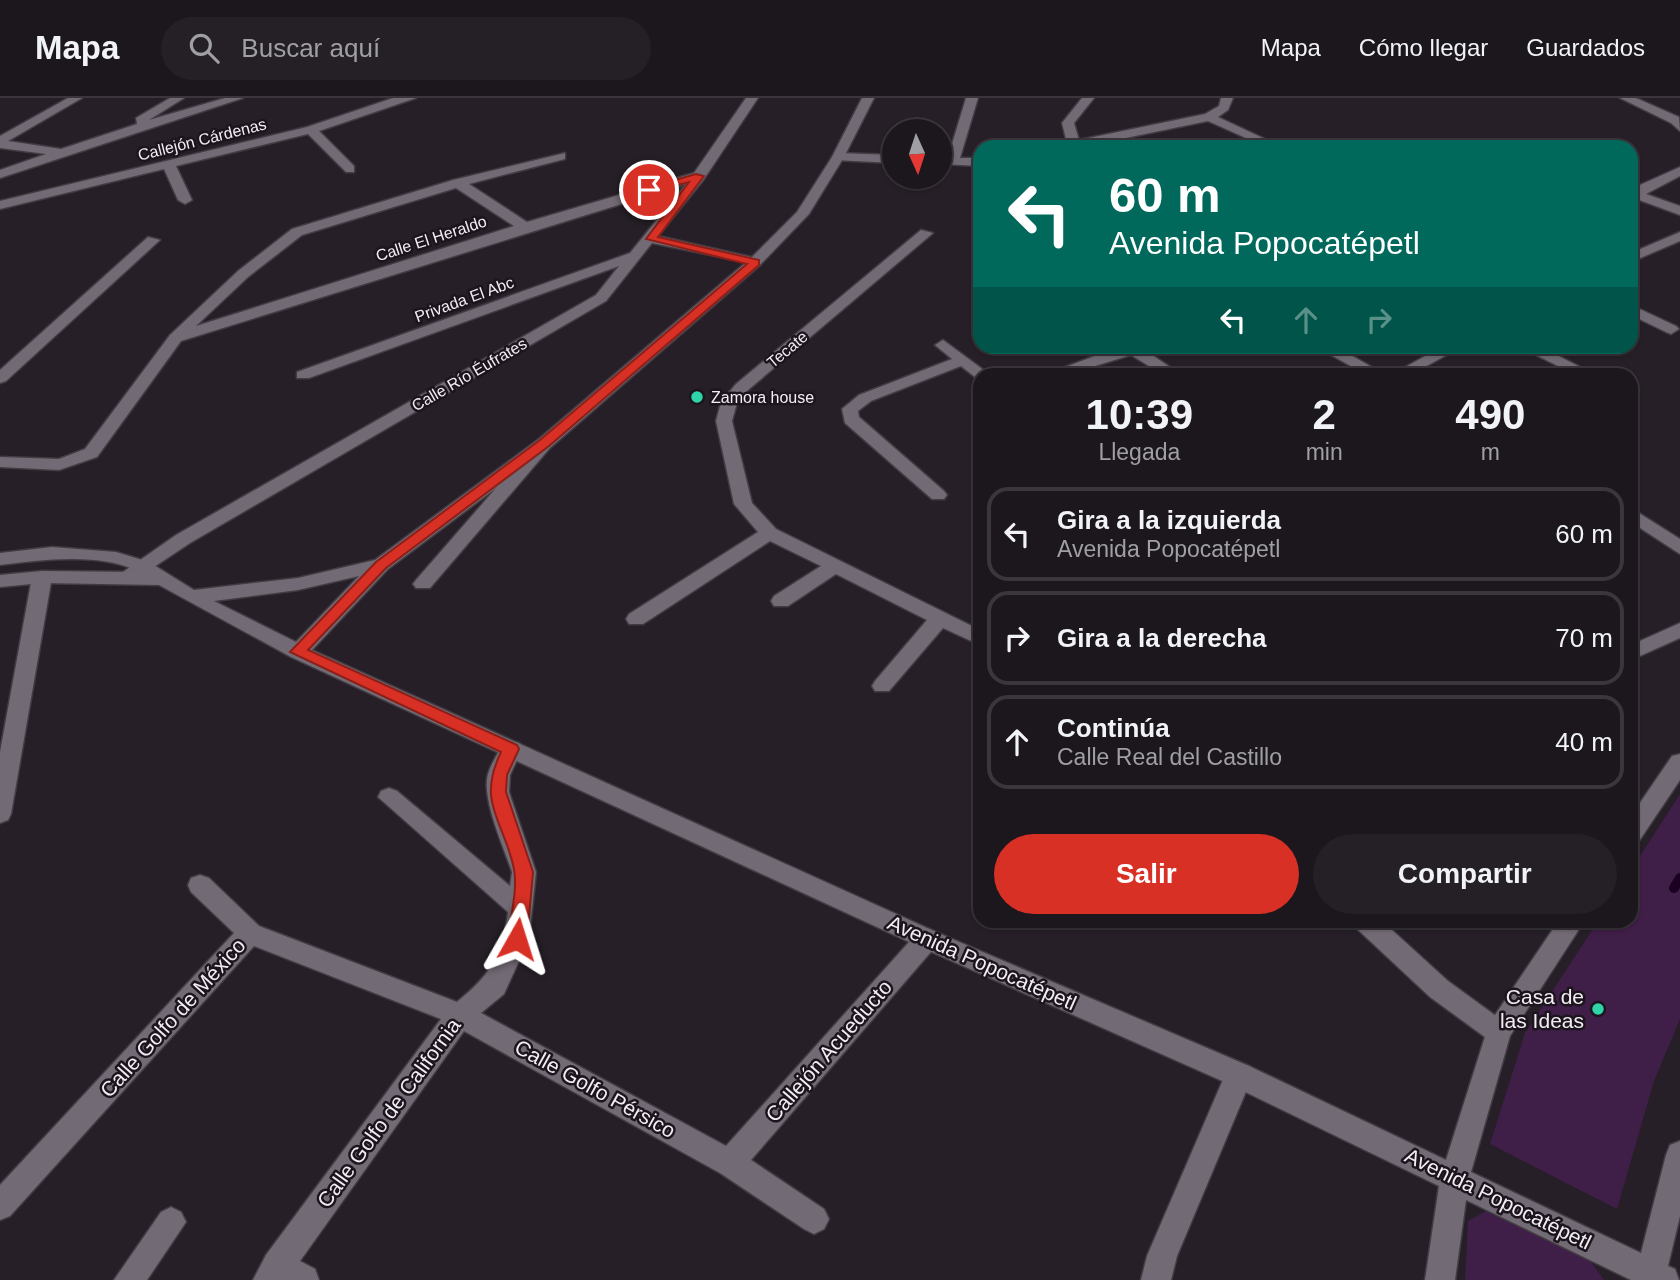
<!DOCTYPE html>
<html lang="es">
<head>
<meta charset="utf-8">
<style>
	body { margin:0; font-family:Helvetica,sans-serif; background:#252026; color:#f1f3f6; height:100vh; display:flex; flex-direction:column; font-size:26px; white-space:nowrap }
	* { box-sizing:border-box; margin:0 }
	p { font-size:23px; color:#a09fa4 }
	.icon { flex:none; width:38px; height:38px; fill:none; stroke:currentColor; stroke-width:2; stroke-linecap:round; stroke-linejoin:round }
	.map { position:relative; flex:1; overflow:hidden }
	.drawer { position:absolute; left:973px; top:270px; width:665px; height:560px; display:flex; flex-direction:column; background:#1c171d; border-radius:21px; box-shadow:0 2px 5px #0004,0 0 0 2px #3a363b }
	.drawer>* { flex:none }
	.guide { position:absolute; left:973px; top:42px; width:665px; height:214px; border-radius:21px; box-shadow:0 2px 5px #0004,0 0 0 2px #3a363b; background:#00695c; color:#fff; overflow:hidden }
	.needle { width:46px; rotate:177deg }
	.tools { position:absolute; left:882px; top:21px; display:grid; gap:14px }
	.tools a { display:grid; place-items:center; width:70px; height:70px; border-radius:50%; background:#1c171d; box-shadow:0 2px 5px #0004,0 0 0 2px #3a363b; font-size:35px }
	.pin { position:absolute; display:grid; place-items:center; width:60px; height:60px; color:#fff; margin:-30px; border:4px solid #fff; border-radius:50%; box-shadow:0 2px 7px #0007 }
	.me { position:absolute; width:77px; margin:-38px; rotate:6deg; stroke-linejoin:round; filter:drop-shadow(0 0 5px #0008) }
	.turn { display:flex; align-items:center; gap:24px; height:147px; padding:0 21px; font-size:32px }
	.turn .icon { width:91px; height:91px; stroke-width:2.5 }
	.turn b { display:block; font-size:49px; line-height:60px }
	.lanes { display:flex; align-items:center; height:66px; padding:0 21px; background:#0003; justify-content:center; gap:35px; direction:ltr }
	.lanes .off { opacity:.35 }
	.eta { display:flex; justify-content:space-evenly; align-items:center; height:119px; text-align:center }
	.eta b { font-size:42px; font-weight:800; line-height:49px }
	.primary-button { display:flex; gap:14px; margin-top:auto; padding:14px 21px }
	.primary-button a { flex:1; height:80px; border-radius:42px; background:#d93025; color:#fff; font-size:28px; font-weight:800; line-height:80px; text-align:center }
	.primary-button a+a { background:#252026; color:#f1f3f6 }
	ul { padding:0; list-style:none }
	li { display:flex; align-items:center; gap:21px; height:94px; margin:0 14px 10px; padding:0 7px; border:4px solid #3a363b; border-radius:21px }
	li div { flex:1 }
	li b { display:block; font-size:26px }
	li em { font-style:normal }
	header { display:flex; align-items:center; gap:42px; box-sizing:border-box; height:98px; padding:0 35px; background:#1c171d; border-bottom:2px solid #3a363b }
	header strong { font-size:33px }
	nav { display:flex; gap:38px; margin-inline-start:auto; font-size:24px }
	.search { width:490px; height:63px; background:#252026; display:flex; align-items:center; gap:18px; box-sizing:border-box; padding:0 24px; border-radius:38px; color:#a09fa4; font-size:26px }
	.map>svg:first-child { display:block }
</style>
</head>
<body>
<header>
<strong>Mapa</strong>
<div class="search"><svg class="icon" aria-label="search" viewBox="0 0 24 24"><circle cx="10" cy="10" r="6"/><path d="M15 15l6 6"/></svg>Buscar aquí</div>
<nav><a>Mapa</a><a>Cómo llegar</a><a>Guardados</a></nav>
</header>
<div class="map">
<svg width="1680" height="1182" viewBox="0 0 1680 1182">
	<rect width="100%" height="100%" fill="#261f27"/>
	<path fill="#3f1e47" d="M 1680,696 L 1680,921 L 1654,983 L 1617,1111 L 1490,1046 L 1525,935 L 1598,823 L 1631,822 L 1631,772 Z
		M 1486,1113 L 1587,1158 L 1604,1182 L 1465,1182 L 1468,1123 Z"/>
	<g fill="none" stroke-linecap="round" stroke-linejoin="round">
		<path stroke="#1b0021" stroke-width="10" d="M 1674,790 L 1680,780"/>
		<defs>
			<path id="street" d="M 68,0 L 82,0 L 8,43 L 61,51 L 137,26 L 136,20 L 170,0 L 184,0 L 149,22 L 225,0 L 243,0 L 0,80 L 0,72 L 46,56 L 0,50 L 0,38 Z
				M 393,0 L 416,0 L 319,33 L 354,68 L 354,74 L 346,74 L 308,36 L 176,68 L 192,102 L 185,106 L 178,102 L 164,71 L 0,111 L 0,103 L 307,29 Z
				M 746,0 L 758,0 L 704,81 L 658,138 L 760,161 L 760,167 L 652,145 L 606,203 L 190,445 L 130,485 L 116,485 L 113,481 L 176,437 L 596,197 L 619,168 L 309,280 L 297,280 L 297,274 L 630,155 L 686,86 L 181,243 L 97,359 L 59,372 L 0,369 L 0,359 L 59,361 L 85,351 L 170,237 L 238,173 L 292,131 L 453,82 L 565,55 L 565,61 L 469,86 L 527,124 L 694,75 ZM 456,90 L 514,128 L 196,228 L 248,179 L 302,137 Z
				M 966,0 L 978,0 L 960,60 L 980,60 L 980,68 L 940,66 L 940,60 L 948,59 Z
				M 1082,0 L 1094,0 L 1074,25 L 1079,42 L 1205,16 L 1219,8 L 1221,0 L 1233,0 L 1228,12 L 1218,19 L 1282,49 L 1266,49 L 1208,23 L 1082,49 L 1058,49 L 1067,45 L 1062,25 Z
				M 1620,0 L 1636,0 L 1679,19 L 1680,33 L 1671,25 Z
				M 838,55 L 894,57 L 894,65 L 834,62 L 832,59 Z
				M 1680,69 L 1680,78 L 1646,96 L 1680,108 L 1680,117 L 1631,99 L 1631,91 Z
				M 921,132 L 933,135 L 748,292 L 737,305 L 732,323 L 752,405 L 776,431 L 980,532 L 980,547 L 943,530 L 889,593 L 875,593 L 872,588 L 875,583 L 927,522 L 836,476 L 788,508 L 774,508 L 771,503 L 774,498 L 821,468 L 770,443 L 643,526 L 629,526 L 626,521 L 629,516 L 758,434 L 734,406 L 716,323 L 721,304 L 736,286 Z
				M 1680,134 L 1680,143 L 1631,164 L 1631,155 Z
				M 148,139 L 160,142 L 6,283 L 0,285 L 0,272 Z
				M 1631,207 L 1676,228 L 1679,231 L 1671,236 L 1666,234 L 1631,217 Z
				M 943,242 L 989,276 L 975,279 L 961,268 L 871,303 L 858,313 L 859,319 L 944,393 L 947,397 L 944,401 L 932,401 L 845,325 L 842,311 L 859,297 L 952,261 L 935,247 Z
				M 1121,248 L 1139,248 L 1180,276 L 1162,276 L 1131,257 L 1069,276 L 1047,276 Z
				M 1315,248 L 1335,248 L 1384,276 L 1365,276 Z
				M 1443,248 L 1463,248 L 1412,276 L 1393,276 Z
				M 1518,248 L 1539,248 L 1594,276 L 1574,276 Z
				M 543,342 L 549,343 L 552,347 L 549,351 L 430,490 L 416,490 L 413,486 L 416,482 L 537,343 Z
				M 1631,410 L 1680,441 L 1680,456 L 1631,424 Z
				M 42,473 L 52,479 L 11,716 L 8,722 L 0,725 L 0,654 L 32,479 Z
				M 1680,525 L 1680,540 L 1631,562 L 1631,547 Z
				M 511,643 L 519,645 L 522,651 L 510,677 L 509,694 L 536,774 L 529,841 L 504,896 L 481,915 L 726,1048 L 918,834 L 927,830 L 936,834 L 939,841 L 936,848 L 751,1062 L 824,1111 L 829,1121 L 824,1131 L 814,1136 L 804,1131 L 720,1075 L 464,933 L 300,1163 L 315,1171 L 319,1182 L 253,1182 L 266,1157 L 441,921 L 254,848 L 10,1118 L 0,1122 L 0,1087 L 234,835 L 191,794 L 188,787 L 191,780 L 200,777 L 209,780 L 259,828 L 457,904 C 491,876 502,859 508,814 L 378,699 L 381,693 L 389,690 L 397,693 L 510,788 L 512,774 C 504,750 481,700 488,676 C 491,666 498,655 503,645 Z
				M 1352,822 L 1381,822 L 1448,883 L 1507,926 L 1511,934 L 1507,942 L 1498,946 L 1489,942 L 1430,899 L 1355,829 Z
				M 1239,965 L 1249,968 L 1253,977 L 1177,1158 L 1171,1182 L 1141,1182 L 1147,1158 L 1225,977 L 1229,968 Z
				M 171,1109 L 181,1114 L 186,1124 L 147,1182 L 114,1182 L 161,1114 Z"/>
			<path id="secondary" d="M 862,0 L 874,0 L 844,59 L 809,116 L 760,167 L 551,349 L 388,471 L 312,552 L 936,834 L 1249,968 L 1446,1062 L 1489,926 L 1559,822 L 1585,822 L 1510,938 L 1471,1074 L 1641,1155 L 1666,1057 L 1670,1047 L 1680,1043 L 1680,1118 L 1668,1168 L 1675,1171 L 1679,1182 L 1631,1182 L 1466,1102 L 1455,1182 L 1425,1182 L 1439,1088 L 1229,986 L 918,848 L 291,559 L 159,487 L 42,485 L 0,489 L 0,477 L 42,473 L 139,474 C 101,454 41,462 0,467 L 0,455 L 52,449 L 116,454 L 149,464 L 194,492 L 298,480 L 375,462 L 539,341 L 750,161 L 797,114 L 832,59 ZM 359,478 L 296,544 L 214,503 L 298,492 Z
				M 1680,656 L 1680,682 L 1639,743 L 1631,746 L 1631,718 L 1672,658 Z"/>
		</defs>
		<use href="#street" stroke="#413b42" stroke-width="3"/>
		<use href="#secondary" stroke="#413b42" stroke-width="3"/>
		<use href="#street" fill="#726a74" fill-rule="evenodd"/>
		<use href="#secondary" fill="#726a74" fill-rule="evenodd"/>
	</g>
	<path fill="#d93025" stroke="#8d1f18" stroke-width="2" d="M 696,76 L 704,78 L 658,139 L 759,162 L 759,167 L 549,348 L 386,470 L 308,552 L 517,647 L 519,651 L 507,677 L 506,694 L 533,774 L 527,841 L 524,847 L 511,847 L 508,841 C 510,820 518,792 514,771 C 504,722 476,706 501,654 L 290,554 L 376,464 L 540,342 L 747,166 L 646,141 L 689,84 L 649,95 L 646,90 Z"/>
	<g fill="#30d4a9" stroke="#1c151e" stroke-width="2.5">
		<circle cx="697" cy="299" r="7"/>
		<circle cx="1598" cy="911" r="7"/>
	</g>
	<g text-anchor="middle" stroke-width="5" stroke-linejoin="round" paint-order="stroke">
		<g font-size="16" fill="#f2edf3" stroke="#1c151e">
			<text transform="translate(202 41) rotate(-14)" y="6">Callejón Cárdenas</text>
			<text transform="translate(431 140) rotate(-18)" y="6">Calle El Heraldo</text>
			<text transform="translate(464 201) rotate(-20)" y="6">Privada El Abc</text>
			<text transform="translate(787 251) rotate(-40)" y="6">Tecate</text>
			<text transform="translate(469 276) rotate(-30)" y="6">Calle Río Éufrates</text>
		</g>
		<g font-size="16" fill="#f2edf3" stroke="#1c151e" text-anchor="start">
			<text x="711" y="305">Zamora house</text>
		</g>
		<g font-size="21" fill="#f2edf3" stroke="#1c151e">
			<text transform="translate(982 865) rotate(24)" y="7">Avenida Popocatépetl</text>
			<text transform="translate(173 920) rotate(-48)" y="7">Calle Golfo de México</text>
			<text transform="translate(829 953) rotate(-49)" y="7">Callejón Acueducto</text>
			<text transform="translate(595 991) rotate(29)" y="7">Calle Golfo Pérsico</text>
			<text transform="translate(389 1015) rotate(-54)" y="7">Calle Golfo de California</text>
			<text transform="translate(1498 1101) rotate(26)" y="7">Avenida Popocatépetl</text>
		</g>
		<g font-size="21" fill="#f2edf3" stroke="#1c151e" text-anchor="end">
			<text x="1584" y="906">Casa de<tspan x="1584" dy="24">las Ideas</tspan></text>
		</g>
	</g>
</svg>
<div class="tools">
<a><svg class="needle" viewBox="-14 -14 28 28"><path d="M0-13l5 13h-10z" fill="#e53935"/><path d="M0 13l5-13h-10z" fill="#a09fa4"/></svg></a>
</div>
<div class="pin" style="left:649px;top:92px;background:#d93025"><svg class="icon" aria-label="arrive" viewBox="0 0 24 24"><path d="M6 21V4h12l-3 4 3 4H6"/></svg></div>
<svg class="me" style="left:517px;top:841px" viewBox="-20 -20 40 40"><path d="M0-17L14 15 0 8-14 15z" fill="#d93025" stroke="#fff" stroke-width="4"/></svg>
<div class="guide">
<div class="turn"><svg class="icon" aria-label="left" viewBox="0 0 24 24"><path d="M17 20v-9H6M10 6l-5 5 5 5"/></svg><div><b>60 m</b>Avenida Popocatépetl</div></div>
<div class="lanes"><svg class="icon" aria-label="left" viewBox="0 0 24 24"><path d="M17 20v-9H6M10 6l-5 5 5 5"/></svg><svg class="icon off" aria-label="ahead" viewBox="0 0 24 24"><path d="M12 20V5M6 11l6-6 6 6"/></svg><svg class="icon off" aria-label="right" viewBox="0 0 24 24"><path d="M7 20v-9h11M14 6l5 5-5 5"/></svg></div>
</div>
<section class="drawer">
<div class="eta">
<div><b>10:39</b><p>Llegada</p></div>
<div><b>2</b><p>min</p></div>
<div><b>490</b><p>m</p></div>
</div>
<ul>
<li><svg class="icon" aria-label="left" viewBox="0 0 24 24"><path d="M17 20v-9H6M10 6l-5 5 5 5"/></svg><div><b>Gira a la izquierda</b><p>Avenida Popocatépetl</p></div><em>60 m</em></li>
<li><svg class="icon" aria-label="right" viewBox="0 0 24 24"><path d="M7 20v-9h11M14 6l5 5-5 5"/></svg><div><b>Gira a la derecha</b></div><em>70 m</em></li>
<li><svg class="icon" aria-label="ahead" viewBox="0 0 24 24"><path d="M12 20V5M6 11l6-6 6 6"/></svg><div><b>Continúa</b><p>Calle Real del Castillo</p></div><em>40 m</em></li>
</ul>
<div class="primary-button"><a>Salir</a><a>Compartir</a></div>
</section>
</div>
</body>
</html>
